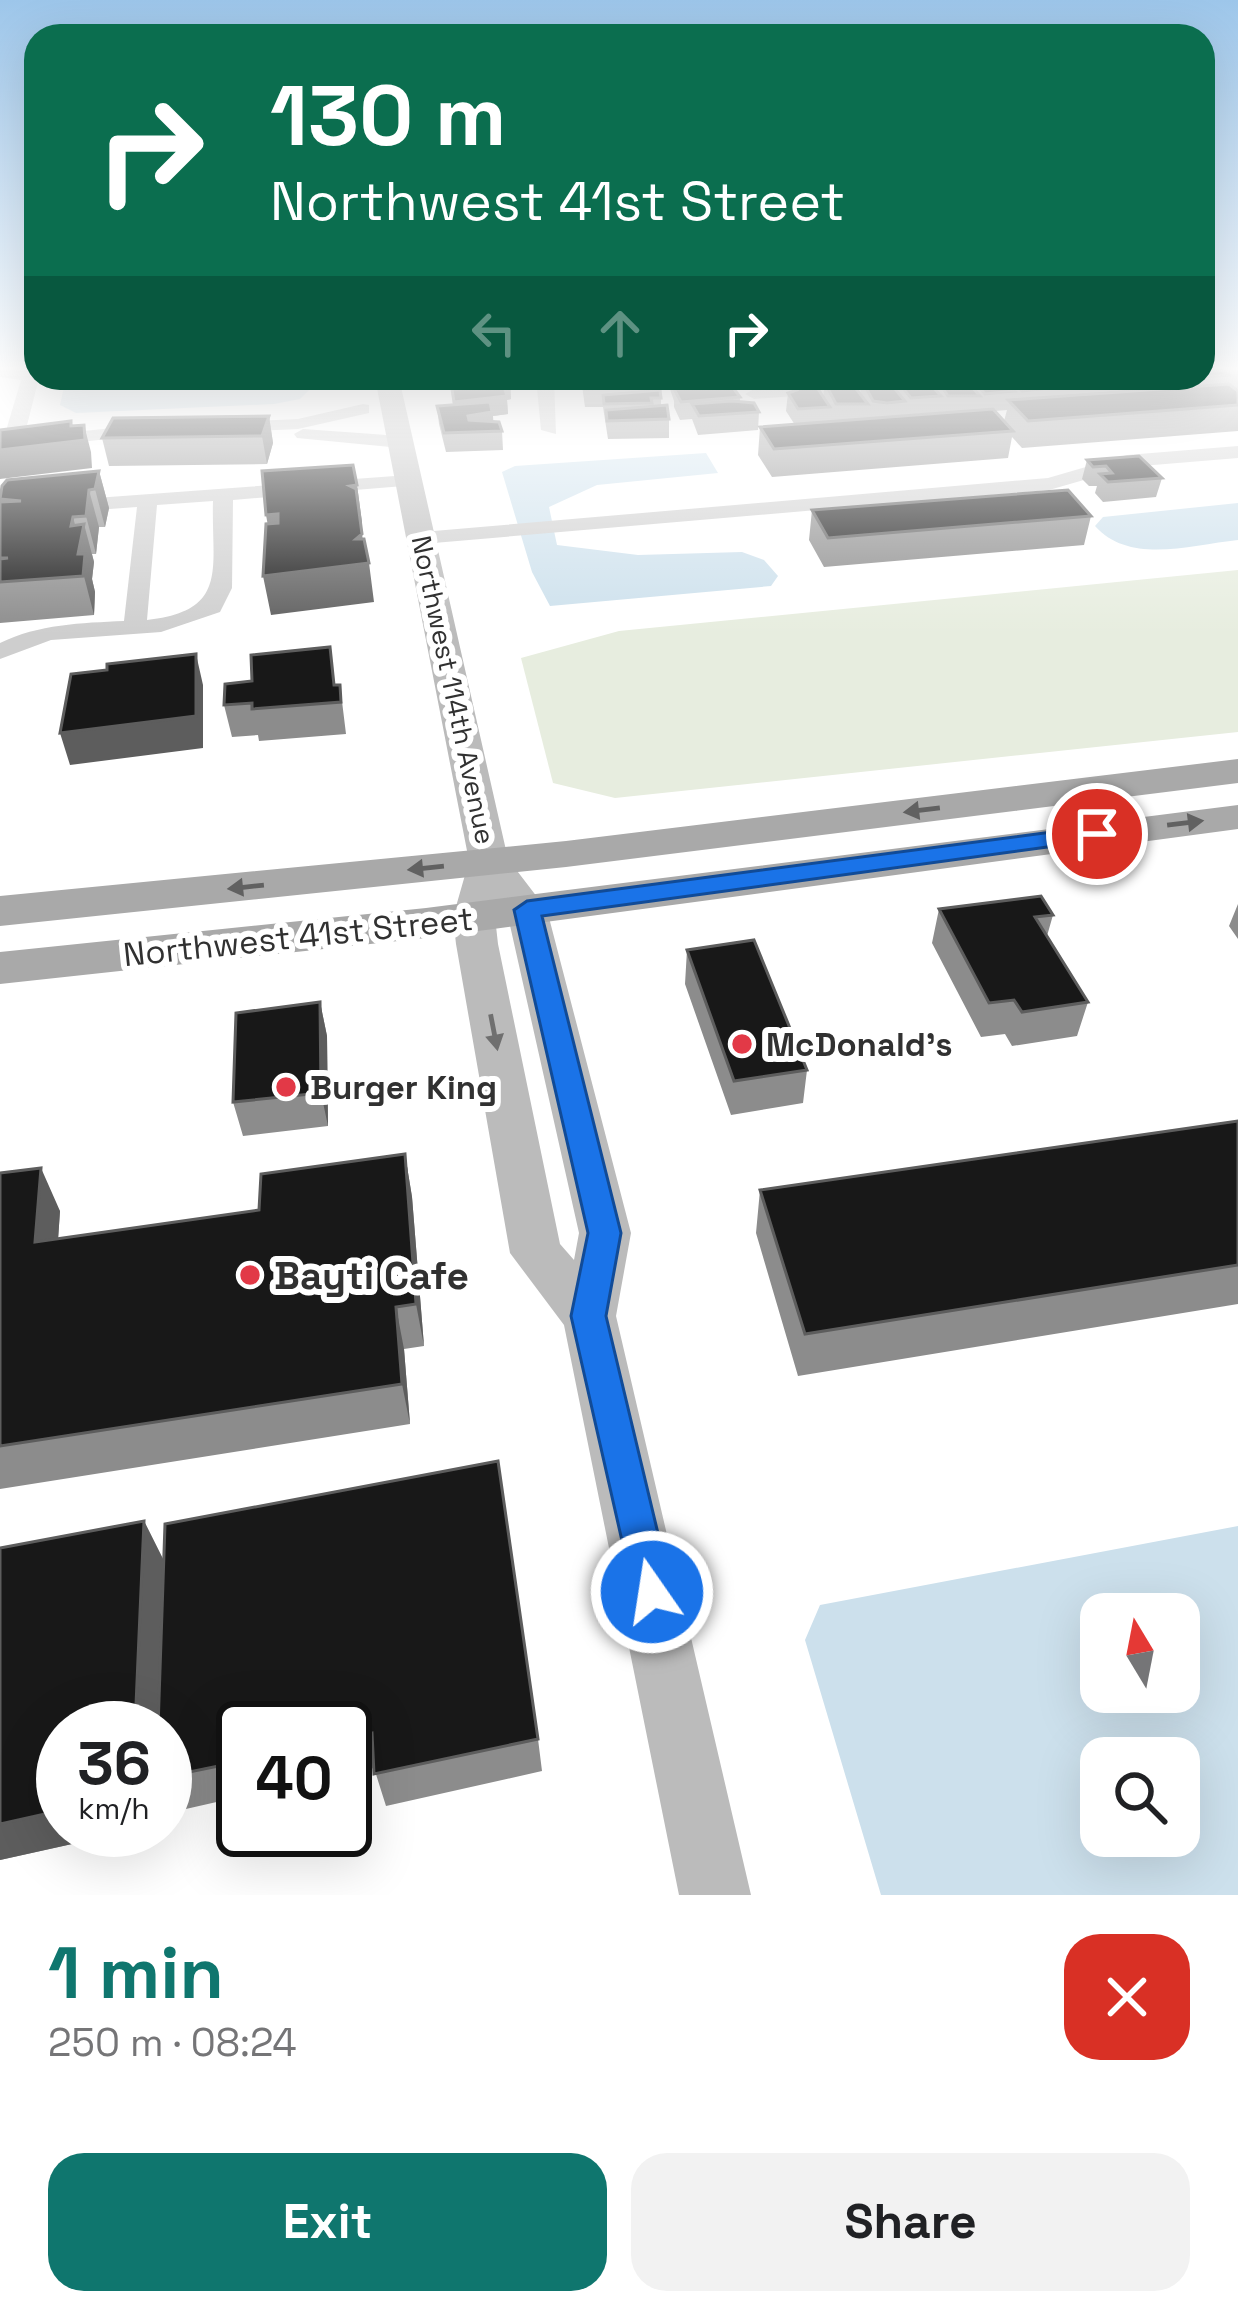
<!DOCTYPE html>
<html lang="en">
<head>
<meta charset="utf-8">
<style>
	body { margin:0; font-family:"Space Grotesk",sans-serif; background:#f2f2f2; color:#202124; height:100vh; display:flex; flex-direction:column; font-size:45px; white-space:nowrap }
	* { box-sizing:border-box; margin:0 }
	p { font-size:39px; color:#757577 }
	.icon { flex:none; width:66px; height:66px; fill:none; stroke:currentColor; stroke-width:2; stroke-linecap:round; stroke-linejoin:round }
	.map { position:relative; height:1895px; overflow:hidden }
	.sheet { display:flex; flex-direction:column; background:#fff; flex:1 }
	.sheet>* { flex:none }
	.guide { position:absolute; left:24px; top:24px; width:1191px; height:366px; border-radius:36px; box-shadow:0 12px 48px #0002; background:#0b6e4f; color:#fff; overflow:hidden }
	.needle { width:78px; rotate:350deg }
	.controls { position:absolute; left:1080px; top:1593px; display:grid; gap:24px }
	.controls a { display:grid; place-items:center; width:120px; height:120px; border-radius:24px; background:#fff; box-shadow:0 12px 48px #0002; font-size:60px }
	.speed { position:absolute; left:36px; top:1701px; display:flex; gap:24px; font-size:60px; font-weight:700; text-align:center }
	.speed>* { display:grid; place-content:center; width:156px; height:156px; border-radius:50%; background:#fff; box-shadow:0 12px 48px #0002; line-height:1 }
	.speed small { font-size:30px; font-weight:400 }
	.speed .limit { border:6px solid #111; border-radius:18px; background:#fff; color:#111 }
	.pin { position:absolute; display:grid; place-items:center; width:102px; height:102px; color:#fff; margin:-51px; border:6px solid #fff; border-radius:50%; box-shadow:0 3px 12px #0007 }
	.me { position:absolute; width:132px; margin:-66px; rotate:347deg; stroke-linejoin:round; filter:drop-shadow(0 0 9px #0008) }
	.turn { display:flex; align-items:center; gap:42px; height:252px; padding:0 48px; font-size:54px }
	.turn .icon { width:156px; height:156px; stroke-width:2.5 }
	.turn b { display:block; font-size:84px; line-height:102px }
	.lanes { display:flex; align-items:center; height:114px; padding:0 48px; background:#0003; justify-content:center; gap:60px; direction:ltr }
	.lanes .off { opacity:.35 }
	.round { display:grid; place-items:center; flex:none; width:126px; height:126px; border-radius:36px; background:#f2f2f2 }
	.headline { display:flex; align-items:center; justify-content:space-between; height:204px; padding:0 48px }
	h1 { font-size:72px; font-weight:600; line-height:90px; color:#0f766e }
	.button { display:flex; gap:24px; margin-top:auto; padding:24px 48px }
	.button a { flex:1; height:138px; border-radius:36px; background:#0f766e; color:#fff; font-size:48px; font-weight:600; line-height:138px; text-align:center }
	.button a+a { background:#f2f2f2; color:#202124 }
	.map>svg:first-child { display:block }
</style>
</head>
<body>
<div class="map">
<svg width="1238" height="1895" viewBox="0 0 1238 1895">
	<rect width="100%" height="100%" fill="#fff"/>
	<path fill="#e7eddf" d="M 1238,570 L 1238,732 L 615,798 L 553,783 L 521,658 L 619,631 Z"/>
	<path fill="#cce0ec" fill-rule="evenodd" d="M 66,378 L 310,378 L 310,389 L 300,399 L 274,404 L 76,413 L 60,405 Z
		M 706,453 L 718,473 L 597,485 L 549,507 L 557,545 L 638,555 L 742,552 L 764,560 L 778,576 L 771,586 L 550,606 L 532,572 L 502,472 L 515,466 Z
		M 1238,503 L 1238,540 C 1190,545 1130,565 1095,526 L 1103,517 Z
		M 1238,1526 L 1238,1895 L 881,1895 L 805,1640 L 820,1605 ZM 1101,1614 L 1179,1614 L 1179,1692 L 1101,1692 ZM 1101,1758 L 1179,1758 L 1179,1836 L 1101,1836 Z"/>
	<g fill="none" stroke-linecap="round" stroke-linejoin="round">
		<path fill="#cecece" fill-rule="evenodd" d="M 0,370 L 31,371 L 39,378 L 24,437 L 143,425 L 152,430 L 143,435 L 0,451 L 21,380 L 0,377 Z
			M 536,378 L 554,378 L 556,434 L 541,430 Z
			M 893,378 L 968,378 L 959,383 L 754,399 L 745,394 L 754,389 Z
			M 363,404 L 369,405 L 369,413 L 298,429 L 233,432 L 224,427 L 233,422 L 298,419 Z
			M 303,429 L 401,436 L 410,442 L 401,448 L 297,438 L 294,434 Z
			M 1238,446 L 1238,458 L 1129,467 L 1049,490 L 422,544 L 412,538 L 422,532 L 1048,478 L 1127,455 Z
			M 409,475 L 419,481 L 416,485 L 233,500 L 232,588 L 220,612 L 161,632 L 51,640 L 0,659 L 0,643 C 39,624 81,623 124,621 L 137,507 L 0,517 L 0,505 ZM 213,501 C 211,568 230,611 147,620 L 157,505 Z"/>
		<path fill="#bbb" fill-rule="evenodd" d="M 375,378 L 399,378 L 508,859 L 547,910 L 631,1233 L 616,1316 L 751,1895 L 679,1895 L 564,1325 L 510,1253 L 456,944 L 453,917 L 469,861 ZM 499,901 L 507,912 L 579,1233 L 574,1260 L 560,1244 L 498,944 L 495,917 Z"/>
		<path fill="#a9a9a9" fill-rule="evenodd" d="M 1238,759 L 1238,783 L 566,867 L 0,926 L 0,896 L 566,841 Z
			M 1238,805 L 1238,829 L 426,938 L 0,984 L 0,952 L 426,908 Z"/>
	</g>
	<path fill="#8c8c8c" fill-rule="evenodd" d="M 1203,370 L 1238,370 L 1238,431 L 1022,448 L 1012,437 L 1008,458 L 772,477 L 758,455 L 760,427 L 795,425 L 786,411 L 788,393 L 793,391 L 793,384 L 823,397 L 825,383 L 860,394 L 862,380 L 897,391 L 899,378 L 932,386 L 934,378 L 964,378 L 967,382 L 968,378 L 1002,378 L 1004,380 L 1004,378 L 1203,378 ZM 1007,410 L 1004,421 L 995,411 Z
		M 452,378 L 510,378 L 511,399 L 507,400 L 508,414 L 493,416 L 493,421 L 502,431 L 503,450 L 446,452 L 439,424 L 437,406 L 453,405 L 452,389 L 454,389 Z
		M 581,378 L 642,378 L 643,392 L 661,398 L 661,406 L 669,419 L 669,438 L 608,439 L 603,407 L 585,407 Z
		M 650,378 L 726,378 L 740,397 L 740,402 L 759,412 L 758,430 L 698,435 L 692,419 L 680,420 L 674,407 L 674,401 L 670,389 L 655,389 Z
		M 269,416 L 273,443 L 267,464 L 109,466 L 102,438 Z
		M 1087,460 L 1162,478 L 1156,497 L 1103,502 L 1095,493 L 1097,486 L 1089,486 L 1082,479 Z
		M 99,471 L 109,508 L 105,527 L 99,527 L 96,554 L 92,554 L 94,562 L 92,579 L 95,592 L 94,615 L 0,623 L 0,497 Z
		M 812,510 L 1091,516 L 1084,545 L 824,567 L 809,540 Z
		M 340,685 L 346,734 L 259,741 L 258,735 L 232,737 L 224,705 Z
		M 1238,904 L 1238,939 L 1229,926 Z
		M 939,909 L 1053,915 L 1047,936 L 1088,1002 L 1077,1036 L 1012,1046 L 1005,1034 L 981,1037 L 932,943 Z
		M 687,950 L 807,1070 L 803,1103 L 731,1115 L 685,984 Z
		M 320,1002 L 327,1036 L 328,1126 L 243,1136 L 233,1102 Z
		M 1238,1121 L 1238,1304 L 798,1376 L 756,1233 L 760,1190 Z
		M 405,1154 L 412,1197 L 424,1346 L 404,1349 L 410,1424 L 0,1489 L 0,1173 L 60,1211 L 58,1239 L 259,1210 Z
		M 144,1521 L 163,1559 L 538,1739 L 542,1771 L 386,1806 L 374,1768 L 345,1774 L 345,1728 L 243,1728 L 243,1796 L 177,1811 L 165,1793 L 165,1728 L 63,1830 L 135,1830 L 0,1860 Z"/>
	<path fill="#5d5d5d" d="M 1193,378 L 1188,396 L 1168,401 L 1173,383 Z
		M 510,381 L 511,399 L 507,400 L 508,414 L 493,416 L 494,431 L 456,420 L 455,386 Z
		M 269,416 L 273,443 L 267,464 L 262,436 Z
		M 84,425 L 91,452 L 92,468 L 0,479 L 0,450 L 76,441 Z
		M 99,471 L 109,508 L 105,527 L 95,489 Z
		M 357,485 L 362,522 L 355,523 L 350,486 Z
		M 89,490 L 99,527 L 96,554 L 86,516 Z
		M 278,514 L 273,553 L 266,515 Z
		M 73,517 L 80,544 L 84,524 L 94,562 L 92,579 L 95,592 L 94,615 L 71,526 Z
		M 362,534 L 366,563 L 369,563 L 374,602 L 271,615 L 263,576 L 356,539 Z
		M 196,654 L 203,685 L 203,748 L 70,765 L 60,733 Z
		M 320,1002 L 327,1036 L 328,1126 L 321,1093 Z
		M 405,1154 L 412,1197 L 424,1346 L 416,1304 Z
		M 41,1168 L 60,1211 L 55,1285 L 35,1242 Z
		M 396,1307 L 404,1349 L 410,1424 L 402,1384 Z
		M 144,1521 L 163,1559 L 158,1728 L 135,1728 Z
		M 63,1810 L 63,1830 L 135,1830 L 0,1860 L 0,1824 Z"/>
	<path fill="#181818" stroke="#5d5d5d" stroke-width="3" d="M 1203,370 L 1221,370 L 1229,375 L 1203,377 Z
		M 453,378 L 509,378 L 510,381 L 455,386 Z
		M 583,378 L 642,378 L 643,388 L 585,389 Z
		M 672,378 L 726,378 L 730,383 L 676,386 Z
		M 886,378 L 905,401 L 887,403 L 873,401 L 862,380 Z
		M 899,378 L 925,378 L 941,396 L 911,398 L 900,385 L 905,385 Z
		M 936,378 L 964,378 L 980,396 L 948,396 Z
		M 970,378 L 1002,378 L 1015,391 L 985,394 Z
		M 1009,378 L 1040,378 L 1051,388 L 1022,391 Z
		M 1047,378 L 1079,378 L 1087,386 L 1058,388 Z
		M 1085,378 L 1117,378 L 1123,383 L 1093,386 Z
		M 1126,378 L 1156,378 L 1159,380 L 1148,381 L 1154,386 L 1135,387 Z
		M 1167,378 L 1192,378 L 1173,383 Z
		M 850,381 L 868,404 L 836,404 L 825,383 Z
		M 814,383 L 830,407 L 798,409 L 788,393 L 797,390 L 793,384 Z
		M 1229,384 L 1238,391 L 1238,405 L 1028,421 L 1008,400 Z
		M 731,385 L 740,397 L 681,402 L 674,389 Z
		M 504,386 L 507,396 L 454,402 L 452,389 Z
		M 660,390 L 661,398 L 651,398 L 652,403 L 604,404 L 603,395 Z
		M 732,401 L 754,403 L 759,412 L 699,416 L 692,404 Z
		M 490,402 L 492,412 L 468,416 L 469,420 L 499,422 L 502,431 L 444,433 L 437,406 Z
		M 667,405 L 669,419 L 607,421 L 606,410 Z
		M 993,409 L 1013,431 L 774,449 L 760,427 Z
		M 269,416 L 262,436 L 102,438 L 113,418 Z
		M 71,421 L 71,426 L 84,425 L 85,440 L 0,450 L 0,430 Z
		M 1139,456 L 1162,478 L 1108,482 L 1100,474 L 1112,473 L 1106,466 L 1093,467 L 1087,460 Z
		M 353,465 L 357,485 L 350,486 L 356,489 L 362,534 L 356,539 L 364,539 L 369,563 L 263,576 L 266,524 L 278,523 L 278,514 L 266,515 L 262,471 Z
		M 99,471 L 95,489 L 89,490 L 86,516 L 73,517 L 71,526 L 84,524 L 78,554 L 85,554 L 83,576 L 0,582 L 0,559 L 8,558 L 0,558 L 0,502 L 21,501 L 0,499 L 2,486 L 7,480 Z
		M 1068,490 L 1091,516 L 828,538 L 812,510 Z
		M 330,647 L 334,685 L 340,685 L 341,702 L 252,709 L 252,703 L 224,705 L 225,684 L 252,681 L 251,655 Z
		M 196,654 L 196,716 L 60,733 L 71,674 L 107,670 L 107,664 Z
		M 1041,896 L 1053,915 L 1035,917 L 1088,1002 L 1022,1012 L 1014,1000 L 989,1003 L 939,909 Z
		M 754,940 L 807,1070 L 734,1081 L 687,950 Z
		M 320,1002 L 321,1093 L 233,1102 L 236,1013 Z
		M 1238,1121 L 1238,1265 L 805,1334 L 760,1190 Z
		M 405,1154 L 416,1304 L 396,1307 L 402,1384 L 0,1446 L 0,1173 L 41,1168 L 35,1242 L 259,1210 L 261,1174 Z
		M 498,1461 L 538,1739 L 374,1774 L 372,1733 L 345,1739 L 345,1728 L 243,1728 L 243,1761 L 165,1777 L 165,1728 L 158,1728 L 165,1524 Z
		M 144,1521 L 135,1728 L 63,1728 L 63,1810 L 0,1824 L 0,1548 Z"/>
	<defs><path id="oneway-solid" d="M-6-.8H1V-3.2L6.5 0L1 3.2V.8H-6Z" transform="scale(3)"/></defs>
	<g fill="#616161">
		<use href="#oneway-solid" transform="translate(922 810) rotate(173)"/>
		<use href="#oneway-solid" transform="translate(1185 823) rotate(-7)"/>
		<use href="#oneway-solid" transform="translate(426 868) rotate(174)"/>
		<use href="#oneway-solid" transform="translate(246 887) rotate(174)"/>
	</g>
	<use fill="#6f6f6f" href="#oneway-solid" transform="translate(494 1032) rotate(79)"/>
	<linearGradient id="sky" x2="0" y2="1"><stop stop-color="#9dc6ea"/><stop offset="0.58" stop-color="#fff"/><stop offset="1" stop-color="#fff" stop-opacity="0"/></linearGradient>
	<rect width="1238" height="635" fill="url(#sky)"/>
	<path fill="#1a73e8" stroke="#114b97" stroke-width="3" d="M 1097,826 L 1106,828 L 1109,834 L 1106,839 L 542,916 L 621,1233 L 606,1316 L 672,1592 L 666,1607 L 652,1613 L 637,1607 L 571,1316 L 588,1233 L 514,910 L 527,901 Z"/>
	<g fill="#e23947" stroke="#fff" stroke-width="4.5">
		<circle cx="742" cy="1044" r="12"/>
		<circle cx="286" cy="1087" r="12"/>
		<circle cx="250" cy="1275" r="12"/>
	</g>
	<g text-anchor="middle" stroke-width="12" stroke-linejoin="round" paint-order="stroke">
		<g font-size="27" fill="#313131" stroke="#fff">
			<text transform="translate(453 690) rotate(78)" y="9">Northwest 114th Avenue</text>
		</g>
		<g font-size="33" fill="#313131" stroke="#fff">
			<text transform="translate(298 936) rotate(-6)" y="12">Northwest 41st Street</text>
		</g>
		<g font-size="33" font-weight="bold" fill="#313131" stroke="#fff" text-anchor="start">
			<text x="766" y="1056">McDonald's</text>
			<text x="310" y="1099">Burger King</text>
		</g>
		<g font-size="39" font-weight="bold" fill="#313131" stroke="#fff" text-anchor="start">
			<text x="274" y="1289">Bayti Cafe</text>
		</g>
	</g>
</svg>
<div class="controls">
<a><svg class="needle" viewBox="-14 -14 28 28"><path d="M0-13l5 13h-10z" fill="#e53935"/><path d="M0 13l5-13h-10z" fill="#757577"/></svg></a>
<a><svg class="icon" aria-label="search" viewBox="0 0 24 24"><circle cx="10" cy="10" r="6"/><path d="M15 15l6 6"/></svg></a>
</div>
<div class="speed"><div>36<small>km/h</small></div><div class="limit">40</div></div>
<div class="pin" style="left:1097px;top:834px;background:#d93025"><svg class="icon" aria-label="arrive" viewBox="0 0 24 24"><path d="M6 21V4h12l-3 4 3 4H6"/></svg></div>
<svg class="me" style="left:652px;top:1592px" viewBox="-20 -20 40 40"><circle r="17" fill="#1a73e8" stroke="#fff" stroke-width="3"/><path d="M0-11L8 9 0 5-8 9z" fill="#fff"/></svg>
<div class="guide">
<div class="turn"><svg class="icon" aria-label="right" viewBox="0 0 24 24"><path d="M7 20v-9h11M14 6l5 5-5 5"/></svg><div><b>130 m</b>Northwest 41st Street</div></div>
<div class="lanes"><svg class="icon off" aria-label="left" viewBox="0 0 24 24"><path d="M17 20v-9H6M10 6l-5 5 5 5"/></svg><svg class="icon off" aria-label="ahead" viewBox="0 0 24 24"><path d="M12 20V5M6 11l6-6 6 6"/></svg><svg class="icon" aria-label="right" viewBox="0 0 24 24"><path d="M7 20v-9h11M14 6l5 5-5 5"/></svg></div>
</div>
</div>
<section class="sheet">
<div class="headline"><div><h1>1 min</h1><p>250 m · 08:24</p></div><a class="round" style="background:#d93025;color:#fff"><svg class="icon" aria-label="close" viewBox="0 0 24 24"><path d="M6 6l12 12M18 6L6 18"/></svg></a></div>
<div class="button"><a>Exit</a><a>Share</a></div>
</section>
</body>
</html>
